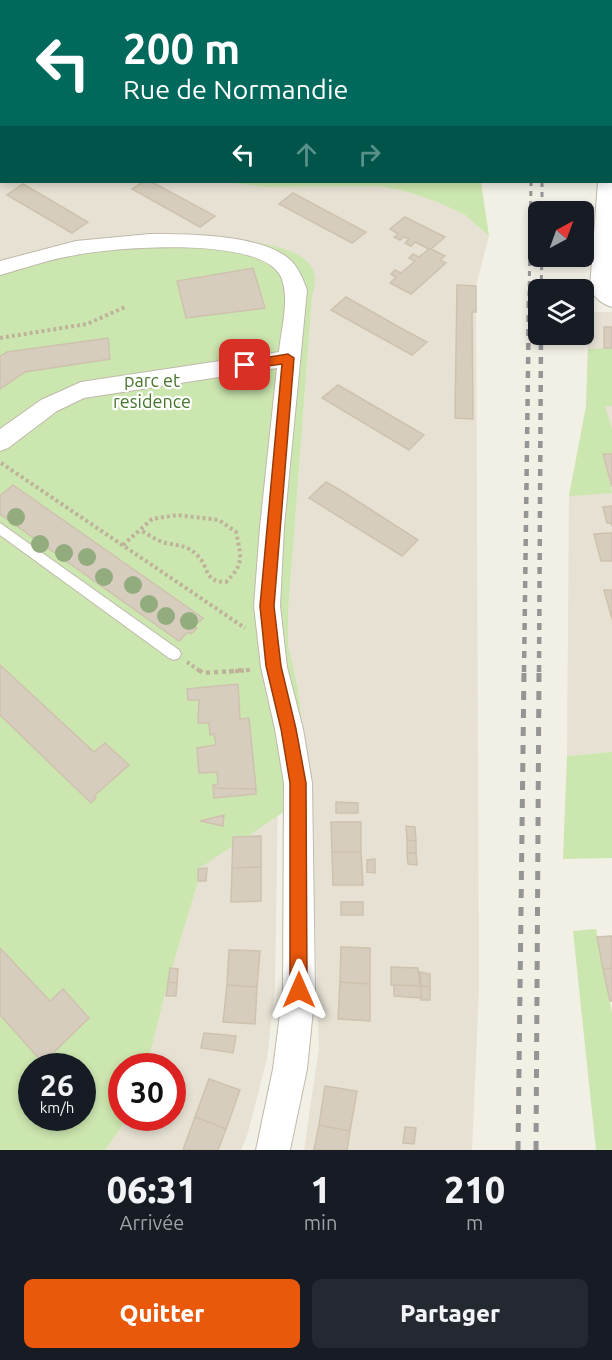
<!DOCTYPE html>
<html lang="fr">
<head>
<meta charset="utf-8">
<style>
	body { margin:0; font-family:Ubuntu,sans-serif; background:#242831; color:#f1f3f6; height:100vh; display:flex; flex-direction:column; font-size:22px; white-space:nowrap }
	* { box-sizing:border-box; margin:0 }
	p { font-size:20px; color:#9ea1a6 }
	.icon { flex:none; width:33px; height:33px; fill:none; stroke:currentColor; stroke-width:2; stroke-linecap:round; stroke-linejoin:round }
	.map { position:relative; height:1150px; overflow:hidden }
	.sheet { display:flex; flex-direction:column; background:#171b24; flex:1 }
	.sheet>* { flex:none }
	.top-card { position:absolute; left:0px; top:0px; width:612px; height:183px; box-shadow:0 3px 9px #0003; background:#00695c; color:#fff; overflow:hidden }
	.needle { width:39px; rotate:41deg }
	.controls { position:absolute; left:528px; top:201px; display:grid; gap:12px }
	.controls a { display:grid; place-items:center; width:66px; height:66px; border-radius:9px; background:#171b24; box-shadow:0 3px 9px #0003; font-size:30px }
	.speed { position:absolute; left:18px; top:1053px; display:flex; gap:12px; font-size:30px; font-weight:700; text-align:center }
	.speed>* { display:grid; place-content:center; width:78px; height:78px; border-radius:50%; background:#171b24; box-shadow:0 3px 9px #0003; line-height:1 }
	.speed small { font-size:15px; font-weight:400 }
	.speed .limit { border:9px solid #d22; background:#fff; color:#111 }
	.pin { position:absolute; display:grid; place-items:center; width:51px; height:51px; color:#fff; margin:-26px; border-radius:12px; box-shadow:0 3px 9px #0006 }
	.me { position:absolute; width:66px; margin:-33px; rotate:0deg; stroke-linejoin:round; filter:drop-shadow(0 0 4px #0008) }
	.turn { display:flex; align-items:center; gap:21px; height:126px; padding:0 24px; font-size:27px }
	.turn .icon { width:78px; height:78px; stroke-width:2.5 }
	.turn b { display:block; font-size:42px; line-height:51px }
	.lanes { display:flex; align-items:center; height:57px; padding:0 24px; background:#0003; justify-content:center; gap:30px; direction:ltr }
	.lanes .off { opacity:.35 }
	.eta { display:flex; justify-content:space-evenly; align-items:center; height:102px; text-align:center }
	.eta b { font-size:36px; font-weight:800; line-height:42px }
	.action { display:flex; gap:12px; margin-top:auto; padding:12px 24px }
	.action a { flex:1; height:69px; border-radius:9px; background:#ea580c; color:#fff; font-size:24px; font-weight:800; line-height:69px; text-align:center }
	.action a+a { background:#242831; color:#f1f3f6 }
	.map>svg:first-child { display:block }
</style>
</head>
<body>
<div class="map">
<svg width="612" height="1150" viewBox="0 0 612 1150">
	<rect width="100%" height="100%" fill="#f2efe5"/>
	<path fill="#e6e1d3" d="M 0,171 L 2,182 L 225,182 L 265,187 L 378,186 L 408,192 L 440,203 L 465,215 L 489,236 L 476,286 L 479,988 L 472,1150 L 304,1150 L 319,1048 L 311,794 L 298,689 L 288,643 L 288,613 L 312,298 L 315,280 L 0,263 Z
		M 589,312 L 612,312 L 612,752 L 567,756 L 569,496 L 586,407 Z
		M 201,789 L 278,791 L 275,988 L 267,1059 L 247,1136 L 241,1150 L 105,1150 L 128,1118 L 172,1118 L 172,1066 L 147,1066 L 168,982 L 198,881 Z"/>
	<path fill="#cce6af" fill-rule="evenodd" d="M 212,0 L 490,0 L 210,2 Z
		M 225,182 L 481,182 L 489,236 L 465,215 L 440,203 L 408,192 L 378,186 L 265,187 Z
		M 213,238 C 239,241 313,242 315,279 C 315,285 313,292 312,298 L 288,613 L 288,643 L 298,689 L 311,794 L 198,869 L 198,881 L 168,982 L 147,1066 L 122,1066 L 122,1118 L 128,1118 L 105,1150 L 0,1150 L 0,263 L 71,245 ZM 32,1066 L 82,1066 L 82,1118 L 32,1118 Z
		M 612,348 L 612,406 L 605,406 L 612,429 L 612,454 L 603,455 L 612,493 L 569,496 L 586,407 L 588,349 Z
		M 612,752 L 612,858 L 563,859 L 567,756 Z
		M 596,929 L 612,1013 L 612,1150 L 596,1150 L 573,931 Z"/>
	<path fill="#d7cdbe" stroke="#cec2ae" stroke-width="1.5" d="M 143,182 L 152,182 L 215,216 L 200,227 L 132,189 Z
		M 23,184 L 88,222 L 72,233 L 7,195 Z
		M 293,193 L 366,232 L 352,243 L 279,204 Z
		M 405,217 L 445,237 L 431,249 L 445,256 L 440,260 L 446,263 L 411,294 L 390,283 L 396,277 L 391,274 L 395,270 L 401,273 L 415,261 L 409,258 L 413,254 L 419,257 L 429,249 L 415,242 L 411,246 L 405,243 L 409,239 L 404,237 L 400,240 L 394,237 L 398,234 L 390,229 Z
		M 253,268 L 265,308 L 186,318 L 177,281 Z
		M 457,285 L 476,286 L 476,312 L 472,312 L 473,419 L 455,418 Z
		M 346,297 L 406,331 L 427,342 L 412,355 L 331,310 Z
		M 604,327 L 612,327 L 612,348 L 604,348 Z
		M 108,338 L 110,359 L 25,372 L 0,389 L 0,356 L 7,352 Z
		M 338,385 L 400,421 L 424,435 L 409,450 L 322,398 Z
		M 603,454 L 612,454 L 612,487 Z
		M 326,482 L 345,493 L 418,540 L 402,556 L 309,498 Z
		M 13,485 L 203,618 L 194,626 L 197,628 L 191,634 L 188,632 L 179,641 L 0,514 L 0,496 Z
		M 612,506 L 612,526 L 611,523 L 607,523 L 603,507 Z
		M 610,533 L 612,533 L 612,561 L 601,561 L 594,534 Z
		M 604,590 L 612,590 L 612,619 Z
		M 0,665 L 94,752 L 105,743 L 129,765 L 94,796 L 96,798 L 91,803 L 0,715 Z
		M 238,684 L 240,719 L 249,718 L 256,789 L 213,788 L 213,785 L 218,784 L 217,772 L 199,773 L 197,748 L 216,745 L 214,734 L 210,735 L 209,723 L 198,723 L 199,700 L 188,700 L 187,689 Z
		M 213,788 L 256,789 L 256,794 L 214,798 Z
		M 336,802 L 358,803 L 358,813 L 336,813 Z
		M 224,815 L 223,826 L 200,821 Z
		M 331,822 L 361,822 L 361,852 L 332,852 Z
		M 406,826 L 415,827 L 416,841 L 407,840 Z
		M 261,836 L 261,867 L 232,868 L 233,837 Z
		M 407,840 L 416,841 L 416,853 L 407,853 Z
		M 332,852 L 361,852 L 363,885 L 333,885 Z
		M 407,853 L 416,853 L 417,865 L 408,864 Z
		M 375,859 L 375,873 L 367,872 L 367,860 Z
		M 261,867 L 261,901 L 231,902 L 232,868 Z
		M 207,868 L 206,881 L 198,881 L 198,869 Z
		M 341,902 L 363,902 L 363,915 L 341,915 Z
		M 612,936 L 612,968 L 603,969 L 597,937 Z
		M 341,947 L 370,948 L 370,984 L 340,982 Z
		M 0,948 L 50,1001 L 63,989 L 89,1018 L 43,1063 L 0,1015 Z
		M 229,950 L 260,951 L 257,987 L 227,985 Z
		M 391,967 L 418,968 L 420,986 L 391,985 Z
		M 170,968 L 178,969 L 177,983 L 168,982 Z
		M 612,968 L 612,1001 L 610,1001 L 603,969 Z
		M 420,972 L 430,974 L 430,987 L 421,986 Z
		M 168,982 L 177,983 L 176,996 L 166,996 Z
		M 340,982 L 370,984 L 370,1021 L 338,1019 Z
		M 227,985 L 257,987 L 255,1024 L 223,1022 Z
		M 394,985 L 421,986 L 421,998 L 394,996 Z
		M 421,986 L 430,987 L 430,1000 L 421,1000 Z
		M 204,1033 L 236,1036 L 233,1053 L 201,1048 Z
		M 209,1079 L 240,1090 L 226,1129 L 195,1117 Z
		M 325,1086 L 357,1091 L 350,1131 L 319,1125 Z
		M 195,1117 L 226,1129 L 218,1150 L 183,1150 Z
		M 319,1125 L 350,1131 L 347,1150 L 314,1150 Z
		M 405,1127 L 416,1128 L 414,1144 L 403,1143 Z"/>
	<g fill="none" stroke-linecap="round" stroke-linejoin="round">
		<defs>
			<path id="lane" d="M 349,0 L 358,0 L 359,2 L 350,2 Z
				M 0,144 L 2,144 L 0,151 Z
				M 0,159 L 2,159 L 2,165 L 0,165 Z
				M 0,523 L 179,650 L 181,654 L 179,658 L 174,660 L 169,658 L 0,535 Z"/>
			<path id="street" d="M 10,0 L 26,0 L 9,2 Z
				M 0,11 L 2,11 L 2,21 L 0,21 Z
				M 610,177 L 612,177 L 612,307 C 602,304 593,297 590,287 L 598,182 L 610,182 Z
				M 150,234 C 187,234 258,234 288,258 C 298,266 303,279 307,290 L 284,527 L 280,606 L 287,667 L 303,729 L 312,783 L 315,990 L 307,1069 L 290,1150 L 256,1150 L 273,1069 L 283,990 L 284,783 L 275,729 L 261,667 L 254,606 L 260,527 L 277,368 L 84,398 L 57,411 L 8,448 L 0,451 L 0,429 L 41,400 L 81,382 L 279,352 C 281,329 291,296 280,275 C 257,236 115,247 76,255 C 50,259 25,268 0,275 L 0,261 L 76,241 Z"/>
			<path id="secondary" d="M 164,0 L 186,0 L 163,2 Z
				M 0,102 L 2,102 L 0,117 Z"/>
		</defs>
		<use href="#lane" stroke="#c0b9ab" stroke-width="2"/>
		<use href="#street" stroke="#c0b9ab" stroke-width="2"/>
		<use href="#secondary" stroke="#d1c396" stroke-width="3"/>
		<path stroke="#bfb29a" stroke-width="3" stroke-dasharray="2 2" stroke-linecap="butt" d="M 113,2 L 115,0
			M 0,75 L 2,73"/>
		<path stroke="#bfb29a" stroke-width="4" stroke-dasharray="3 3" stroke-linecap="butt" d="M 0,338 L 87,324 L 125,307
			M 1,463 L 245,628
			M 123,545 L 152,519 L 177,515 L 219,520 L 236,532 C 241,557 245,563 226,582 C 203,582 210,567 197,555 C 187,545 179,546 166,543 C 157,541 148,534 140,530
			M 187,662 L 201,672
			M 223,672 L 251,670"/>
		<path stroke="#bfb29a" stroke-width="4.5" stroke-dasharray="4 4" stroke-linecap="butt" d="M 199,670 L 203,673 L 247,670"/>
		<use href="#lane" fill="#fff" fill-rule="evenodd"/>
		<use href="#street" fill="#fff" fill-rule="evenodd"/>
		<use href="#secondary" fill="#fdf1c4" fill-rule="evenodd"/>
		<path stroke="#959595" stroke-width="3" stroke-dasharray="5 5" stroke-linecap="butt" d="M 542,182 L 542,212
			M 541,290 L 542,256
			M 529,296 L 531,182"/>
		<path stroke="#959595" stroke-width="4.5" stroke-dasharray="7 7" stroke-linecap="butt" d="M 524,672 L 529,294
			M 539,672 L 541,334"/>
		<path stroke="#959595" stroke-width="5" stroke-dasharray="9 9" stroke-linecap="butt" d="M 518,1150 L 524,670
			M 536,1150 L 539,670"/>
	</g>
	<g fill="#93ac7e">
		<circle cx="16" cy="517" r="9"/>
		<circle cx="40" cy="544" r="9"/>
		<circle cx="64" cy="553" r="9"/>
		<circle cx="87" cy="557" r="9"/>
		<circle cx="104" cy="577" r="9"/>
		<circle cx="133" cy="585" r="9"/>
		<circle cx="149" cy="604" r="9"/>
		<circle cx="166" cy="616" r="9"/>
		<circle cx="189" cy="621" r="9"/>
	</g>
	<path fill="#ea580c" stroke="#983908" stroke-width="1.5" d="M 288,354 L 294,358 L 274,606 L 281,666 L 296,729 L 306,783 L 307,990 L 305,996 L 299,998 L 293,996 L 290,990 L 290,783 L 281,729 L 266,666 L 260,606 L 282,364 L 245,369 L 239,365 L 245,361 Z"/>
	<g text-anchor="middle" stroke-width="4.5" stroke-linejoin="round" paint-order="stroke">
		<g font-size="18" fill="#45752a" stroke="#fff">
			<text x="152" y="387">parc et<tspan x="152" dy="21">residence</tspan></text>
		</g>
	</g>
</svg>
<div class="controls">
<a><svg class="needle" viewBox="-14 -14 28 28"><path d="M0-13l5 13h-10z" fill="#e53935"/><path d="M0 13l5-13h-10z" fill="#9ea1a6"/></svg></a>
<a><svg class="icon" aria-label="layers" viewBox="0 0 24 24"><path d="M12 4l9 5-9 5-9-5zM3 14l9 5 9-5"/></svg></a>
</div>
<div class="speed"><div>26<small>km/h</small></div><div class="limit">30</div></div>
<div class="pin" style="left:245px;top:365px;background:#d93025"><svg class="icon" aria-label="arrive" viewBox="0 0 24 24"><path d="M6 21V4h12l-3 4 3 4H6"/></svg></div>
<svg class="me" style="left:299px;top:990px" viewBox="-20 -20 40 40"><path d="M0-17L14 15 0 8-14 15z" fill="#ea580c" stroke="#fff" stroke-width="4"/></svg>
<div class="top-card">
<div class="turn"><svg class="icon" aria-label="left" viewBox="0 0 24 24"><path d="M17 20v-9H6M10 6l-5 5 5 5"/></svg><div><b>200 m</b>Rue de Normandie</div></div>
<div class="lanes"><svg class="icon" aria-label="left" viewBox="0 0 24 24"><path d="M17 20v-9H6M10 6l-5 5 5 5"/></svg><svg class="icon off" aria-label="ahead" viewBox="0 0 24 24"><path d="M12 20V5M6 11l6-6 6 6"/></svg><svg class="icon off" aria-label="right" viewBox="0 0 24 24"><path d="M7 20v-9h11M14 6l5 5-5 5"/></svg></div>
</div>
</div>
<section class="sheet">
<div class="eta">
<div><b>06:31</b><p>Arrivée</p></div>
<div><b>1</b><p>min</p></div>
<div><b>210</b><p>m</p></div>
</div>
<div class="action"><a>Quitter</a><a>Partager</a></div>
</section>
</body>
</html>
